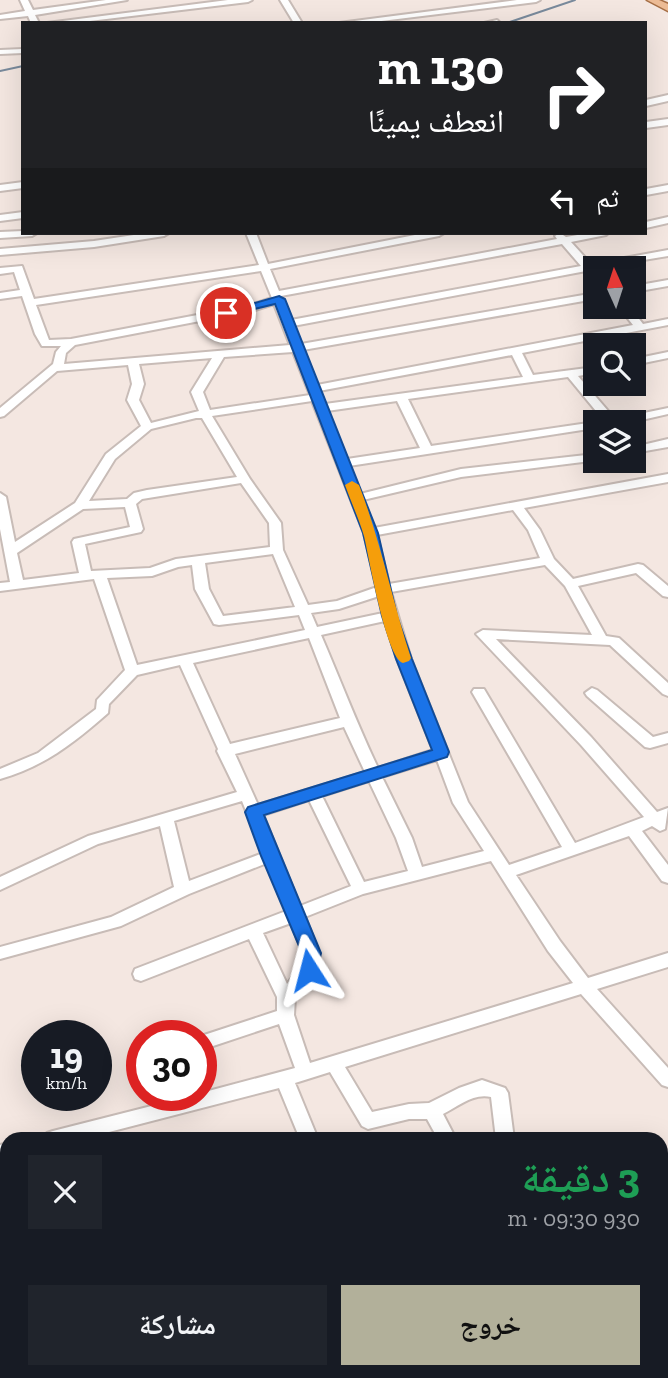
<!DOCTYPE html>
<html lang="ar">
<head>
<meta charset="utf-8">
<style>
	body { margin:0; font-family:"Zilla Slab","Noto Naskh Arabic",serif; background:#20242c; color:#f1f3f6; direction:rtl; height:100vh; display:flex; flex-direction:column; font-size:26px; white-space:nowrap }
	* { box-sizing:border-box; margin:0 }
	p { font-size:23px; color:#9ea1a6 }
	.icon { flex:none; width:38px; height:38px; fill:none; stroke:currentColor; stroke-width:2; stroke-linecap:round; stroke-linejoin:round }
	.map { position:relative; flex:1; overflow:hidden; direction:ltr }
	.sheet { position:absolute; left:0px; top:1132px; width:668px; height:247px; display:flex; flex-direction:column; background:#171b24; border-radius:21px 21px 0 0; box-shadow:0 7px 28px #0002; direction:rtl }
	.sheet>* { flex:none }
	.hud { position:absolute; left:21px; top:21px; width:626px; height:214px; border-radius:0px; box-shadow:0 7px 28px #0002; direction:rtl; background:#202124; color:#fff; overflow:hidden }
	.needle { width:46px; rotate:357deg }
	.buttons { position:absolute; left:583px; top:256px; display:grid; gap:14px }
	.buttons a { display:grid; place-items:center; width:63px; height:63px; border-radius:0px; background:#171b24; box-shadow:0 7px 28px #0002; font-size:35px }
	.speed { position:absolute; left:21px; top:1020px; display:flex; gap:14px; font-size:35px; font-weight:700; text-align:center }
	.speed>* { display:grid; place-content:center; width:91px; height:91px; border-radius:50%; background:#171b24; box-shadow:0 7px 28px #0002; line-height:1 }
	.speed small { font-size:18px; font-weight:400 }
	.speed .limit { border:10px solid #d22; background:#fff; color:#111 }
	.pin { position:absolute; display:grid; place-items:center; width:60px; height:60px; color:#fff; margin:-30px; border:4px solid #fff; border-radius:50%; box-shadow:0 2px 7px #0007 }
	.me { position:absolute; width:77px; margin:-38px; rotate:351deg; stroke-linejoin:round; filter:drop-shadow(0 0 5px #0008) }
	.turn { display:flex; align-items:center; gap:24px; height:147px; padding:0 28px; font-size:32px }
	.turn .icon { width:91px; height:91px; stroke-width:2.5 }
	.turn b { display:block; font-size:49px; line-height:60px }
	.then { display:flex; align-items:center; height:66px; padding:0 28px; background:#0003; gap:14px; font-size:26px }
	.round { display:grid; place-items:center; flex:none; width:74px; height:74px; border-radius:0px; background:#20242c }
	.overview { display:flex; align-items:center; justify-content:space-between; height:119px; padding:0 28px }
	h1 { font-size:42px; font-weight:700; line-height:52px; color:#1e9e55 }
	.action { display:flex; gap:14px; margin-top:auto; padding:14px 28px }
	.action a { flex:1; height:80px; border-radius:0px; background:#b2b09a; color:#111; font-size:28px; font-weight:700; line-height:80px; text-align:center }
	.action a+a { background:#20242c; color:#f1f3f6 }
	.map>svg:first-child { display:block }
</style>
</head>
<body>
<div class="map">
<svg width="668" height="1378" viewBox="0 0 668 1378">
	<rect width="100%" height="100%" fill="#f4e7e1"/>
	<g fill="none" stroke-linecap="round" stroke-linejoin="round">
		<path stroke="#798a9c" stroke-width="2" d="M 507,23 L 575,0
			M 0,71 L 23,66"/>
		<defs>
			<path id="minor" d="M 20,0 L 28,0 L 33,10 L 106,0 L 127,0 L 35,15 L 39,23 L 31,23 L 28,16 L 0,19 L 0,15 L 25,11 Z
				M 228,0 L 252,0 L 248,2 L 73,23 L 47,23 Z
				M 280,0 L 288,0 L 302,23 L 294,23 Z
				M 517,0 L 540,0 L 536,2 L 365,23 L 339,23 Z
				M 497,20 L 500,23 L 484,23 Z
				M 23,49 L 23,53 L 0,54 L 0,50 Z
				M 668,95 L 668,101 L 646,106 L 646,100 Z
				M 668,119 L 668,125 L 646,128 L 646,122 Z
				M 23,182 L 23,188 L 0,191 L 0,185 Z
				M 668,185 L 668,191 L 646,195 L 646,189 Z
				M 23,212 L 23,218 L 0,221 L 0,215 Z
				M 668,217 L 668,223 L 646,228 L 646,222 Z
				M 23,231 L 23,233 L 37,233 L 32,236 L 0,238 L 0,232 Z
				M 147,233 L 169,233 L 164,236 L 94,247 L 0,255 L 0,249 L 94,241 Z
				M 246,233 L 256,233 L 268,264 L 425,233 L 444,233 L 439,236 L 270,269 L 279,291 L 557,239 L 555,236 L 560,233 L 566,237 L 589,233 L 608,233 L 606,235 L 571,242 L 591,264 L 668,250 L 668,256 L 595,268 L 595,276 L 593,276 L 586,271 L 293,326 L 301,344 L 595,293 L 595,299 L 303,350 L 317,385 L 633,325 L 618,306 L 629,306 L 643,324 L 668,319 L 668,325 L 522,353 L 533,375 L 595,367 L 595,373 L 578,376 L 615,419 L 668,408 L 668,414 L 633,422 L 605,422 L 568,377 L 408,399 L 431,446 L 595,422 L 595,428 L 349,466 L 360,494 L 461,469 L 595,454 L 595,460 L 599,460 L 461,477 L 363,500 L 374,528 L 668,474 L 668,482 L 524,508 L 540,530 L 554,559 L 573,579 L 638,564 L 643,565 L 668,586 L 668,597 L 663,596 L 636,573 L 578,586 L 606,636 L 619,638 L 668,683 L 668,696 L 663,694 L 610,645 L 496,639 L 591,737 L 657,812 L 668,808 L 665,829 L 660,831 L 652,826 L 642,831 L 668,865 L 668,883 L 662,881 L 629,836 L 516,875 L 560,941 L 588,978 L 668,953 L 668,967 L 597,989 L 668,1068 L 668,1087 L 662,1085 L 581,994 L 345,1067 L 372,1112 L 409,1104 L 429,1103 L 459,1088 L 482,1080 L 505,1088 L 508,1093 L 514,1139 L 496,1139 L 491,1097 C 473,1093 459,1106 443,1114 L 456,1139 L 438,1139 L 427,1119 L 409,1119 L 368,1129 L 362,1126 L 330,1072 L 295,1083 L 318,1139 L 300,1139 L 279,1088 L 82,1139 L 44,1139 L 47,1133 L 53,1131 L 191,1096 L 201,1096 L 201,1093 L 295,1068 L 279,1024 L 201,1050 L 201,1036 L 277,1011 L 277,997 L 249,939 L 141,981 L 135,979 L 133,974 L 135,969 L 286,911 L 267,863 L 189,894 L 121,926 L 0,959 L 0,947 L 111,917 L 174,887 L 160,826 L 98,844 L 0,890 L 0,877 L 88,836 L 237,792 L 217,751 L 218,749 L 180,665 L 137,675 L 109,704 L 108,713 C 74,743 43,767 0,779 L 0,769 L 38,753 L 96,709 L 97,700 L 125,670 L 94,579 L 0,591 L 0,583 L 10,582 L 0,529 L 0,493 L 6,497 L 15,542 L 75,503 L 106,454 L 141,426 L 127,400 L 132,384 L 128,365 L 57,371 L 4,416 L 0,417 L 0,408 L 53,364 L 56,352 L 61,346 L 42,346 L 35,334 L 22,296 L 0,299 L 0,293 L 20,290 L 14,272 L 0,274 L 0,268 L 22,266 L 34,299 L 259,265 ZM 562,244 L 581,266 L 291,320 L 281,296 ZM 261,271 L 272,298 L 250,305 L 71,339 L 49,340 L 36,305 ZM 274,304 L 290,345 L 64,364 L 66,353 L 75,345 L 252,311 ZM 293,352 L 310,395 L 210,410 L 203,392 L 224,357 ZM 512,355 L 523,377 L 325,404 L 319,391 ZM 212,358 L 191,392 L 199,411 L 151,423 L 139,400 L 144,384 L 139,364 ZM 312,401 L 364,533 L 377,587 L 337,601 L 308,605 L 283,550 L 281,523 L 250,479 L 212,416 ZM 397,401 L 420,448 L 347,459 L 327,411 ZM 196,418 L 202,418 L 237,477 L 147,490 L 134,493 L 127,499 L 89,501 L 115,459 L 151,429 ZM 241,483 L 269,523 L 270,547 L 176,559 L 150,568 L 91,571 L 85,544 L 141,532 L 143,529 L 136,504 L 142,499 ZM 125,507 L 130,527 L 74,539 L 72,542 L 79,573 L 23,580 L 17,553 L 83,509 ZM 513,510 L 528,530 L 540,558 L 389,584 L 377,535 ZM 273,554 L 295,607 L 223,616 L 209,589 L 205,563 ZM 192,565 L 195,589 L 214,624 L 219,625 L 299,615 L 305,630 L 137,665 L 107,578 L 152,576 L 178,567 ZM 545,565 L 565,586 L 592,635 L 483,630 L 476,634 L 581,745 L 644,817 L 575,843 L 484,689 L 474,689 L 472,692 L 562,847 L 509,865 L 468,802 L 411,659 L 391,592 ZM 379,596 L 383,613 L 317,627 L 311,613 L 339,609 ZM 385,621 L 397,659 L 433,750 L 378,768 C 357,724 340,679 321,635 ZM 309,638 L 340,718 L 230,744 L 193,663 ZM 344,727 L 365,772 L 258,805 L 235,754 ZM 437,760 L 453,803 L 484,851 L 422,867 L 412,838 L 382,777 ZM 369,781 L 396,838 L 408,871 L 364,882 L 322,796 ZM 309,800 L 351,886 L 300,906 L 263,815 ZM 242,801 L 263,853 L 189,881 L 174,821 ZM 491,861 L 548,951 L 573,983 L 310,1063 L 294,1015 L 295,998 L 315,975 L 319,953 L 305,917 L 363,894 ZM 291,923 C 302,952 310,957 287,984 L 263,933 Z
				M 668,280 L 668,286 L 634,292 L 634,286 Z
				M 668,352 L 668,358 L 634,365 L 634,359 Z
				M 668,439 L 668,447 L 634,453 L 634,447 Z
				M 592,688 L 597,690 L 653,737 L 668,733 L 668,743 L 650,748 L 645,747 L 587,696 L 585,693 Z
				M 7,1143 L 7,1159 L 0,1161 L 0,1145 Z
				M 668,1232 L 668,1250 L 662,1251 L 662,1233 Z
				M 0,1308 L 7,1310 L 7,1346 L 0,1343 Z
				M 190,1372 L 210,1372 L 212,1378 L 192,1378 Z
				M 355,1372 L 376,1372 L 378,1378 L 357,1378 Z
				M 558,1372 L 579,1372 L 581,1378 L 560,1378 Z"/>
			<path id="major" d="M 647,0 L 659,0 L 668,4 L 668,11 Z"/>
		</defs>
		<use href="#minor" stroke="#c8bcb7" stroke-width="4"/>
		<use href="#major" stroke="#a56e45" stroke-width="3"/>
		<use href="#minor" fill="#fff" fill-rule="evenodd"/>
		<use href="#major" fill="#ecbb95" fill-rule="evenodd"/>
	</g>
	<path fill="#1a73e8" stroke="#114b97" stroke-width="2" d="M 279,296 L 285,299 L 378,533 L 397,616 L 412,659 L 449,752 L 447,757 L 264,815 L 321,953 L 316,975 L 309,977 L 302,975 L 300,970 L 302,953 L 261,856 L 245,812 L 248,807 L 432,750 L 396,659 L 382,616 L 363,533 L 275,304 L 226,316 L 220,313 Z"/>
	<path fill="#f59e0b" d="M 352,481 L 359,485 C 381,542 392,600 411,658 L 409,661 L 403,663 C 386,658 369,557 364,536 C 359,519 351,502 345,485 Z"/>
</svg>
<div class="buttons">
<a><svg class="needle" viewBox="-14 -14 28 28"><path d="M0-13l5 13h-10z" fill="#e53935"/><path d="M0 13l5-13h-10z" fill="#9ea1a6"/></svg></a>
<a><svg class="icon" aria-label="search" viewBox="0 0 24 24"><circle cx="10" cy="10" r="6"/><path d="M15 15l6 6"/></svg></a>
<a><svg class="icon" aria-label="layers" viewBox="0 0 24 24"><path d="M12 4l9 5-9 5-9-5zM3 14l9 5 9-5"/></svg></a>
</div>
<div class="speed"><div>19<small>km/h</small></div><div class="limit">30</div></div>
<div class="pin" style="left:226px;top:313px;background:#d93025"><svg class="icon" aria-label="arrive" viewBox="0 0 24 24"><path d="M6 21V4h12l-3 4 3 4H6"/></svg></div>
<svg class="me" style="left:309px;top:970px" viewBox="-20 -20 40 40"><path d="M0-17L14 15 0 8-14 15z" fill="#1a73e8" stroke="#fff" stroke-width="4"/></svg>
<div class="hud">
<div class="turn"><svg class="icon" aria-label="right" viewBox="0 0 24 24"><path d="M7 20v-9h11M14 6l5 5-5 5"/></svg><div><b>130 m</b>انعطف يمينًا</div></div>
<div class="then">ثم<svg class="icon" aria-label="left" viewBox="0 0 24 24"><path d="M17 20v-9H6M10 6l-5 5 5 5"/></svg></div>
</div>
<section class="sheet">
<div class="overview"><div><h1>3 دقيقة</h1><p>930 m · 09:30</p></div><a class="round"><svg class="icon" aria-label="close" viewBox="0 0 24 24"><path d="M6 6l12 12M18 6L6 18"/></svg></a></div>
<div class="action"><a>خروج</a><a>مشاركة</a></div>
</section>
</div>
</body>
</html>
